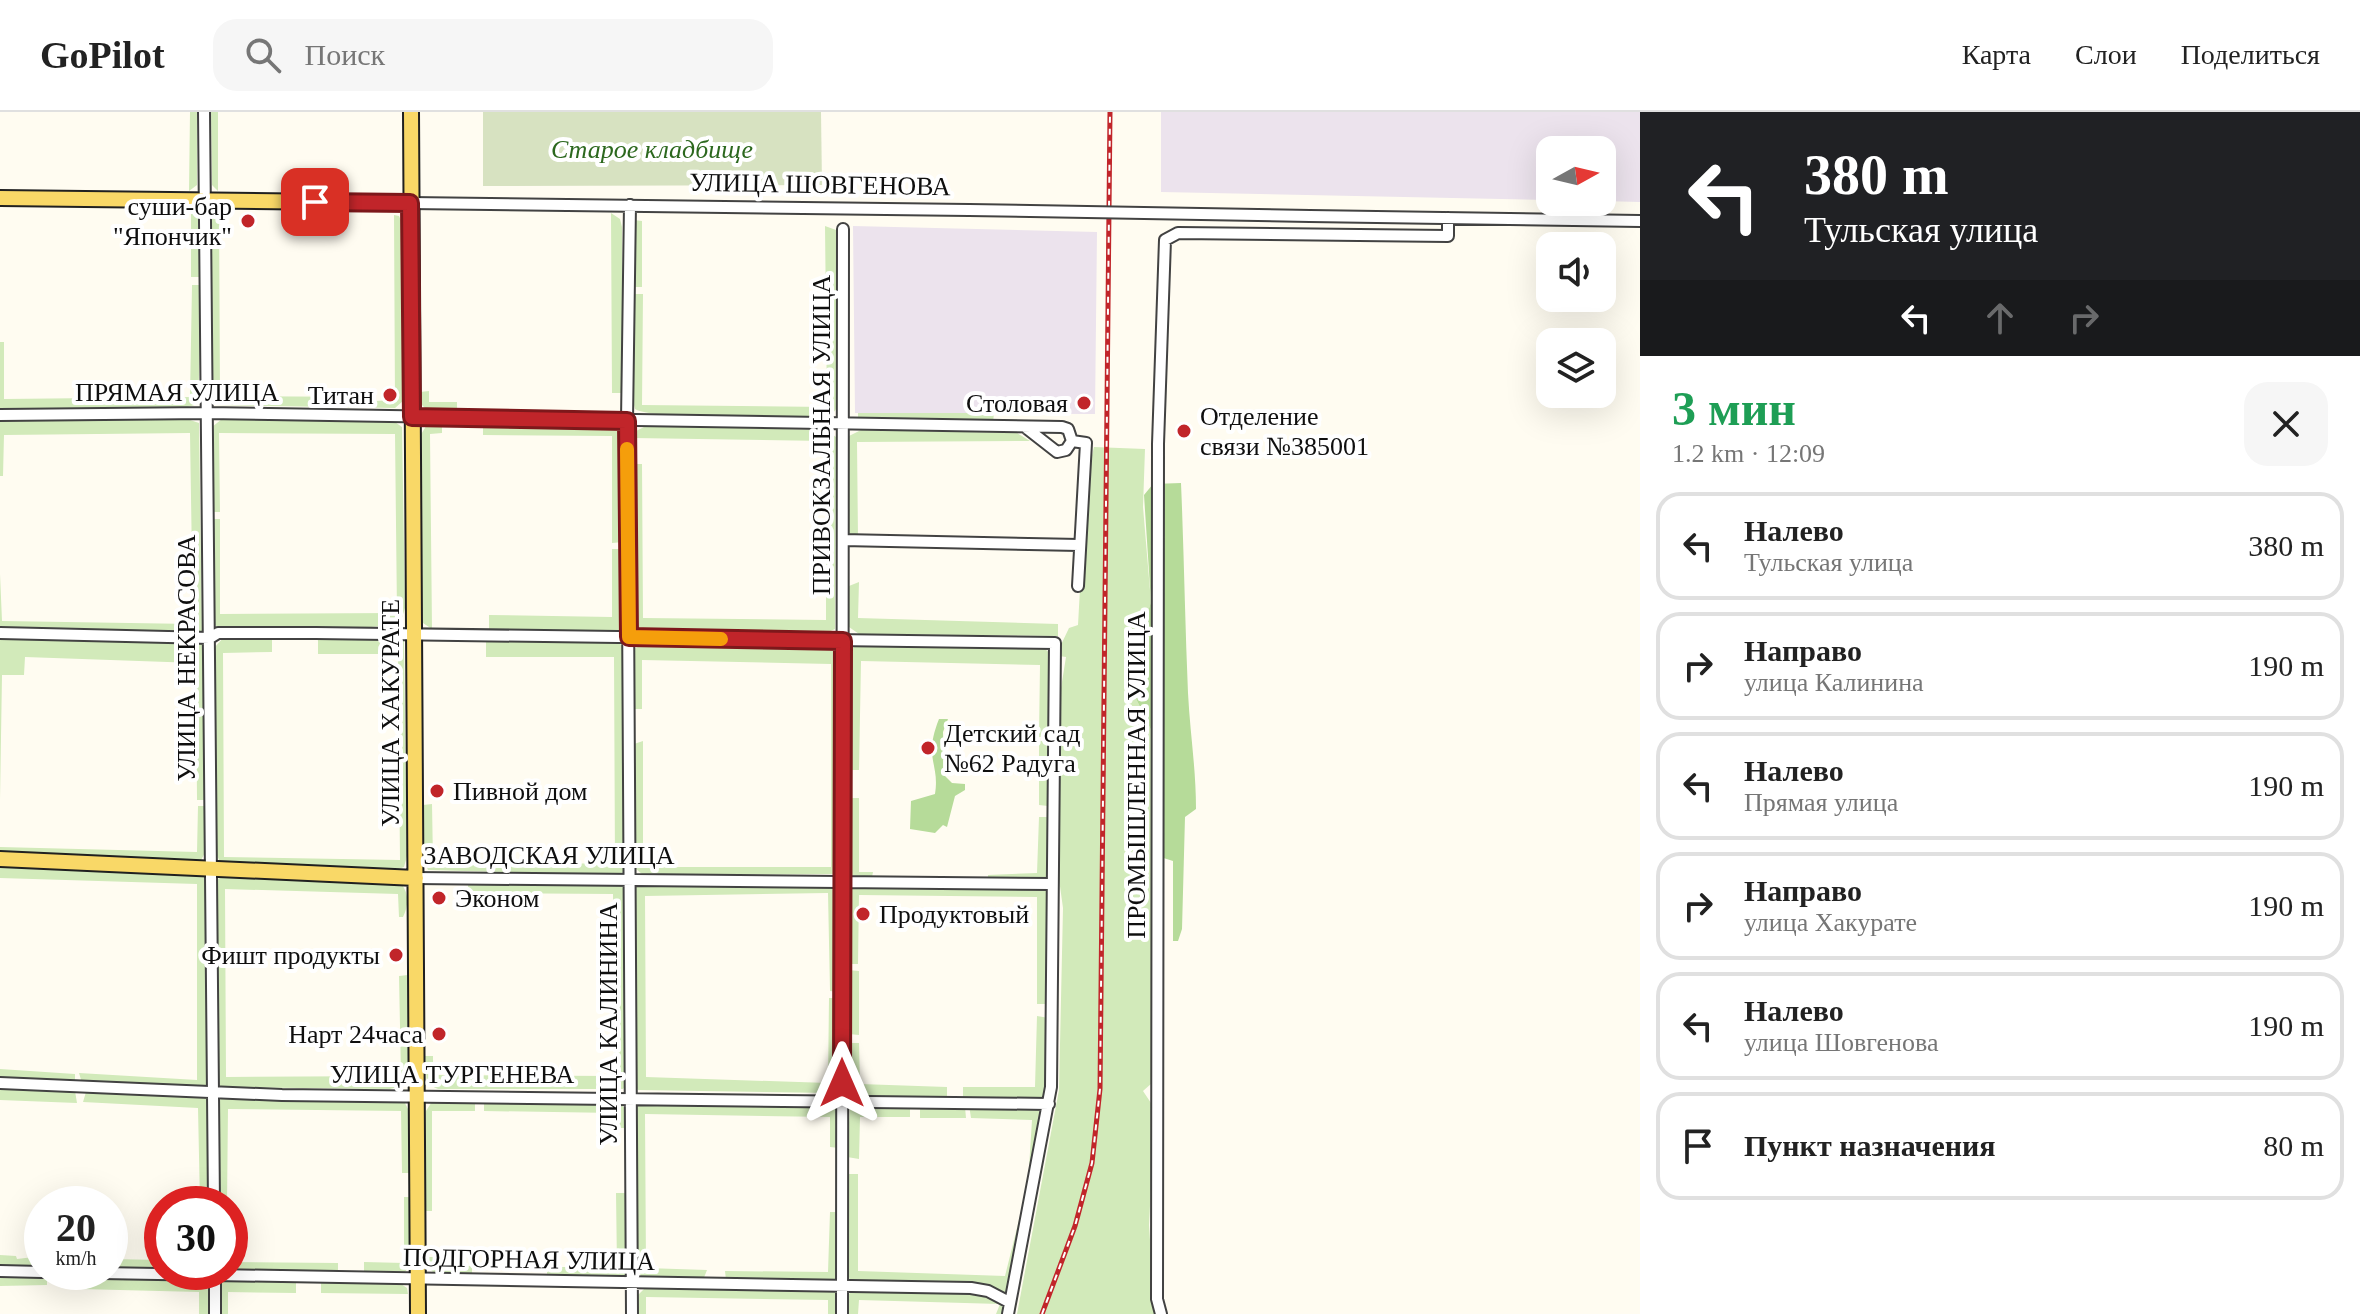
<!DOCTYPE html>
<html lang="ru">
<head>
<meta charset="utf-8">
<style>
	body { margin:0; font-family:"Times New Roman",serif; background:#f6f6f6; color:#222; height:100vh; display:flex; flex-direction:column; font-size:30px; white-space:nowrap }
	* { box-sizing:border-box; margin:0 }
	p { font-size:26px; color:#767676 }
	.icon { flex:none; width:44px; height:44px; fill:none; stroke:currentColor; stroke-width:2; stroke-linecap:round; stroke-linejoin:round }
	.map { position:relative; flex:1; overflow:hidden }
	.panel { display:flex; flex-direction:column; background:#fff; width:720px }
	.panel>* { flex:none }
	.banner { background:#202124; color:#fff; overflow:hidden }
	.needle { width:52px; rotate:82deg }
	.tools { position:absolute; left:1536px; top:24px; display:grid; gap:16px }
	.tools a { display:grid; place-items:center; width:80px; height:80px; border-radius:16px; background:#fff; box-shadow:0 8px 32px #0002; font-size:40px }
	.speed { position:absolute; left:24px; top:1074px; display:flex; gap:16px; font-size:40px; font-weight:700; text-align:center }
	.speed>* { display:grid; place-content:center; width:104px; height:104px; border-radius:50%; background:#fff; box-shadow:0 8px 32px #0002; line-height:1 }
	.speed small { font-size:20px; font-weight:400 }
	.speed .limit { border:12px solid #d22; background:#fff; color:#111 }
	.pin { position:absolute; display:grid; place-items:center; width:68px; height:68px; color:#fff; margin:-34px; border-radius:16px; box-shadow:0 4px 12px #0006 }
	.me { position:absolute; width:88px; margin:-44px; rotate:0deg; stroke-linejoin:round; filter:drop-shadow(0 0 6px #0008) }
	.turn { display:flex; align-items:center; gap:28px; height:168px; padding:0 32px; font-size:36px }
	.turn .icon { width:104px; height:104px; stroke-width:2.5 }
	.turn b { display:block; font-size:56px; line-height:68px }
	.lanes { display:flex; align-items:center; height:76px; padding:0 32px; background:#0003; justify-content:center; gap:40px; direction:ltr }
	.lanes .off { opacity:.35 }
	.round { display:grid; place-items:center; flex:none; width:84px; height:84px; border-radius:24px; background:#f6f6f6 }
	.summary { display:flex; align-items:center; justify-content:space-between; height:136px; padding:0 32px }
	h1 { font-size:48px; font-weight:700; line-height:60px; color:#1e9e55 }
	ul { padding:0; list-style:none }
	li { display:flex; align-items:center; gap:24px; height:108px; margin:0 16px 12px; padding:0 16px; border:4px solid #e0e0e0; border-radius:24px }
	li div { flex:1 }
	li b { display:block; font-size:30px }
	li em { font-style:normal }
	header { display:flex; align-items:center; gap:48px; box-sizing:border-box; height:112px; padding:0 40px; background:#fff; border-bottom:2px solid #e0e0e0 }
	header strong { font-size:38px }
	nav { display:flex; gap:44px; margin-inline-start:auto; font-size:28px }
	.search { width:560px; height:72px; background:#f6f6f6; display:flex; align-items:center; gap:20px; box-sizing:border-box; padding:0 28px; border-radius:24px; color:#767676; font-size:30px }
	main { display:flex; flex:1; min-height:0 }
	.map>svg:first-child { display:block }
</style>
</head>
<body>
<header>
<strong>GoPilot</strong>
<div class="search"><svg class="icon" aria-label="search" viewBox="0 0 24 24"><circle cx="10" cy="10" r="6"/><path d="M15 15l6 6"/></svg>Поиск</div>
<nav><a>Карта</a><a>Слои</a><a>Поделиться</a></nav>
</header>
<main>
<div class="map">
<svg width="1640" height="1202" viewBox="0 0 1640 1202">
	<rect width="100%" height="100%" fill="#fffcf1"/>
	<path fill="#ece3ed" d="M 1161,0 L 1640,0 L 1640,90 L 1602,89 L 1602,38 L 1550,38 L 1550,88 L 1161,80 Z
		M 853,114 L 1097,120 L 1095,302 L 855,301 Z"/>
	<path fill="#d2eaba" d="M 190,0 L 197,0 L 197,73 L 189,79 Z
		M 211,0 L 218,0 L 218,79 L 212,73 Z
		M 191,98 L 198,105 L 200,165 L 191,165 Z
		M 219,99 L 220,284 L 375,285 L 375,289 L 395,288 L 394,103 L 399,104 L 403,113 L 403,289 L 395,296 L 215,293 L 212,289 L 211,107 Z
		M 611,101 L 620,107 L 622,115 L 622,281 L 612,281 Z
		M 634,108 L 642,109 L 642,175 L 635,175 Z
		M 825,114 L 836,118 L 837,296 L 833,301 C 814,310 652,308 635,297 L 632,285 L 633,182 L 643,182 L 642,293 L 827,295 Z
		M 192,173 L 202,173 L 198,292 L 184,296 L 0,296 L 0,230 L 4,230 L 4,287 L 190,285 Z
		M 429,279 L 429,290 L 457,290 L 457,300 L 427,298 L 421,292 L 420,280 Z
		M 858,301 L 994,301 L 993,311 L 858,308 Z
		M 222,307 L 395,310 L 402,315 L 405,496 L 400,512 L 362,516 L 220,516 L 213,512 L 210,407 L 220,407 L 220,502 L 397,501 L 395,322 L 219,321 L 220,400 L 210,400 L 212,315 Z
		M 0,308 L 190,308 L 199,311 L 202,520 L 0,517 L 0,462 L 2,509 L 193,512 L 190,321 L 4,323 L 3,364 L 0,364 Z
		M 428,311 L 442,311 L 442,321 L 430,322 L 432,517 L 423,511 L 422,497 L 420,324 Z
		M 483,311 L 617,315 L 624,326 L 624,430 L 612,431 L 612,324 L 483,323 Z
		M 646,314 L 826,318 L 836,325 L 835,517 L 826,521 L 806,523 L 643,521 L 634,511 L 633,352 L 642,352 L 643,506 L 826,508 L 826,329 L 633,326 L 634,320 Z
		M 861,318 L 1017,321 L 1030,329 L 857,330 L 858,426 L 848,422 L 847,330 L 849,324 Z
		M 1094,335 L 1145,337 L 1143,395 L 1151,490 L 1127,568 L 1154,624 L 1153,941 L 1152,971 L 1143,979 L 1155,997 L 1149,1113 L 1155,1202 L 1017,1202 L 1059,978 L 1063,796 L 1058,760 L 1061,576 L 1066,545 L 1059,544 L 1058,539 L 1069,516 L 1078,513 L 1086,368 Z
		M 612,437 L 624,437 L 623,519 L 489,518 L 489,503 L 612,505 Z
		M 859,470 L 858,506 L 1058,512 L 1058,524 L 859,522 L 849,515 L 849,474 Z
		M 0,525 L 204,532 L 207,688 L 197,688 L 196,551 L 25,545 L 24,563 L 2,563 L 0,688 Z
		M 224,525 L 272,525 L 272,540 L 223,541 L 224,745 L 400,748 L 398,542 L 318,542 L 318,526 L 404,529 L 407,744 L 404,755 L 396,758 L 220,750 L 216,741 L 214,536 Z
		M 560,529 L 619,531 L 624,536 L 624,760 L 615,763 L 428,758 L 424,748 L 423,693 L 432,692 L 433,749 L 615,752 L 614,545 L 486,545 L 486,530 Z
		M 650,530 L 831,535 L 838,540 L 838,756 L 834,762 L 643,763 L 634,755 L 634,632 L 643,629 L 643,755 L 831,755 L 831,552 L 642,548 L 642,597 L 634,597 L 633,537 Z
		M 862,533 L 1045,537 L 1052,543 L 1050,624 L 1039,625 L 1040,553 L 861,549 L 859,658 L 848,658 L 847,542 L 855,534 Z
		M 1039,629 L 1050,629 L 1048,694 L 1039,693 Z
		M 848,686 L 859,686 L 859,760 L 873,760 L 872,765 L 855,766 L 849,761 Z
		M 198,694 L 206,694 L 207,737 L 200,750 L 0,741 L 0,735 L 197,740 Z
		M 1039,705 L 1049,705 L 1046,766 L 988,767 L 988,763 L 1037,761 Z
		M 0,751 L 206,764 L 207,974 L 202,977 L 82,971 L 79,961 L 197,968 L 197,772 L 0,766 Z
		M 224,763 L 401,771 C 409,782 409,792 403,805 L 399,805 L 398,782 L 225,777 L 226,965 L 401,964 L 399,864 L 408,863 L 409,964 L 404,973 L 390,977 L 220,975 L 217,970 L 215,778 L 216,769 Z
		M 468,771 L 622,774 L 625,781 L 627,972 L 623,977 L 438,977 L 427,972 L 425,944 L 433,944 L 433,963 L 615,964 L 613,782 L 468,781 Z
		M 638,772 L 837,775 L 838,880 L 830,879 L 828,781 L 645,784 L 646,965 L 828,971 L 829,886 L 838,886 L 837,972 L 832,981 L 638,978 L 634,971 L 633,778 Z
		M 849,774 L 1048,776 L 1049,892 L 1037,892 L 1037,785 L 859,783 L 858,852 L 847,852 Z
		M 848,858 L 859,859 L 859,923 L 849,922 Z
		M 1037,904 L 1049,906 L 1044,984 L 1035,988 L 963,987 L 963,975 L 1035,975 Z
		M 849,931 L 859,931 L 860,972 L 947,975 L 947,986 L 854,983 L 848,974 Z
		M 0,957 L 75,962 L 75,969 L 0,966 Z
		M 0,975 L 75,979 L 77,991 L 0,988 Z
		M 86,980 L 207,986 L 210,1092 L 200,1092 L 198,996 L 83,990 Z
		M 221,987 L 404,989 L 409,999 L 409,1061 L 402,1061 L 401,999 L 228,997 L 227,1092 L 217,1092 L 217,993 Z
		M 484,987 L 619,992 L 625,996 L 626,1016 L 618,1016 L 615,1001 L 484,999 Z
		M 433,988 L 475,988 L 475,999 L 432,999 L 432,1099 L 426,1099 L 426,999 Z
		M 641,991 L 836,994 L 839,1036 L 830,1035 L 830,1005 L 645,1002 L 646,1156 L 707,1158 L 703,1168 L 642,1165 L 636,1156 L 635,997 Z
		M 969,993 L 1036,996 L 1042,1001 L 1010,1181 L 850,1167 L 845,1162 L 847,1062 L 858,1062 L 858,1159 L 1005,1164 L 1028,1072 L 1032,1008 L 971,1006 Z
		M 850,994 L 910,994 L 910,1005 L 860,1005 L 859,1047 L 847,1045 Z
		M 920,995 L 965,995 L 966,1006 L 920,1006 Z
		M 616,1081 L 626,1081 L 625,1163 L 547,1164 L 547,1155 L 617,1155 Z
		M 404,1085 L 410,1085 L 409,1155 L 404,1161 L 364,1161 L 364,1150 L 404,1151 Z
		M 830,1100 L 839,1100 L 836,1169 L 726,1168 L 725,1159 L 828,1160 Z
		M 0,1143 L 16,1144 L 17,1147 L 42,1144 L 42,1155 L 0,1153 Z
		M 427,1145 L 442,1145 L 443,1153 L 472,1154 L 472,1162 L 435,1162 L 427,1154 Z
		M 110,1147 L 162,1148 L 162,1159 L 110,1157 Z
		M 230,1150 L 338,1151 L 338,1161 L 230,1160 Z
		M 0,1162 L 47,1164 L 47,1173 L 0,1174 Z
		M 81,1163 L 205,1166 L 211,1174 L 211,1202 L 199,1202 L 199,1180 L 80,1177 Z
		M 224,1169 L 296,1169 L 296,1181 L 228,1180 L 228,1202 L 218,1202 L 220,1173 Z
		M 321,1171 L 401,1172 L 407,1176 L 408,1182 L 321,1181 Z
		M 647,1174 L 833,1178 L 837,1180 L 839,1202 L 828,1202 L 828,1188 L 646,1185 L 646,1202 L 635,1202 L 636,1185 Z
		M 852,1179 L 982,1180 L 1004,1192 L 1006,1202 L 996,1202 L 1000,1192 L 859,1188 L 858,1202 L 846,1202 L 846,1185 Z"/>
	<path fill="#b6db99" d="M 1181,371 C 1184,441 1185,511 1188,581 C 1190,620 1196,657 1196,697 L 1185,705 L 1182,817 L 1178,829 L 1173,829 L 1173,749 L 1154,743 L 1154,624 L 1127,568 L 1151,490 L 1144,383 L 1153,372 Z
		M 939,607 L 948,607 L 943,620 L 944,663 L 952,671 L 965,672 L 965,678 L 955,684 L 947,715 L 943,713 L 935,721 L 910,717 L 911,689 L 935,682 C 940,651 923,647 939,607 Z"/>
	<path fill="#d7e2c1" d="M 483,0 L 821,0 L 822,73 L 483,74 Z"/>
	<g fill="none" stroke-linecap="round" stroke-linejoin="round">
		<defs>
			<path id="minor" d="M 204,0 L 214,1092
				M 410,91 L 969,98
				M 630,93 L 627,309 L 632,1202
				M 1310,104 L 1640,109
				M 0,303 L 207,301 L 1062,315 L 1068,317 L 1072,329
				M 1025,315 L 1057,340 L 1066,338 L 1072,329
				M 1072,329 L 1086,331 L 1078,474
				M 843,428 L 1079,433
				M 0,521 L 210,526 L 218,521 L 316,521 L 1055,531 L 1051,975 L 1008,1202
				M 416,766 L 1051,772
				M 0,971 L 282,983 L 1049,992
				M 0,1159 L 42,1160
				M 45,1160 L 971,1176 L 988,1179 L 1009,1190
				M 215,1202 L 215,1160
				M 842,1202 L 843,117
				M 1161,1202 L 1157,1187 L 1158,332 L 1165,128 L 1178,121 L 1448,124 L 1448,106"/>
			<path id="major" d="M 411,0 L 418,1202
				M 0,86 L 410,91
				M 0,747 L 416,766"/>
		</defs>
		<use href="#minor" stroke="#424242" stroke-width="14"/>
		<use href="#major" stroke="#202020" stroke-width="18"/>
		<use href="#minor" stroke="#fff" stroke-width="10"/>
		<use href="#major" stroke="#f9d867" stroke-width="14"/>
		<defs>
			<path id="rail" d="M 1042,1202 L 1075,1114 L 1092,1051 L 1100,977 L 1110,0"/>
		</defs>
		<use href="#rail" stroke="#c1252a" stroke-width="5"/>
		<use href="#rail" stroke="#fff" stroke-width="2" stroke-dasharray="6" stroke-linecap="butt"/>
		<defs>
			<path id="minor-bridge" d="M 969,98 L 1310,104"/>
		</defs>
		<use href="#minor-bridge" stroke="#424242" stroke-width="14" stroke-linecap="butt"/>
		<use href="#minor-bridge" stroke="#fff" stroke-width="10"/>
	</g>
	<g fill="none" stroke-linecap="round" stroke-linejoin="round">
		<defs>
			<path id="route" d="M 315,90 L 410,91 L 412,305 L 627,309 L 629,525 L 843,529 L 842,971"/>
		</defs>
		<use href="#route" stroke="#7d181b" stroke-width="20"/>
		<use href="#route" stroke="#c1252a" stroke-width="14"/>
		<path stroke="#f59e0b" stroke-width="14" d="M 627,337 L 629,525 L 721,527"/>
	</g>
	<g fill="#c1252a" stroke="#fff" stroke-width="3">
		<circle cx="248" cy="109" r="8"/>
		<circle cx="390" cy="283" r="8"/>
		<circle cx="1084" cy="291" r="8"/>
		<circle cx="1184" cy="319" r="8"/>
		<circle cx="928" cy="636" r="8"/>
		<circle cx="437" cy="679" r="8"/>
		<circle cx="439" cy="786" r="8"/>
		<circle cx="863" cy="802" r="8"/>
		<circle cx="396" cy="843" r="8"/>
		<circle cx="439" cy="922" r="8"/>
	</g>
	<g text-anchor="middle" stroke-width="8" stroke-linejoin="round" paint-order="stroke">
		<g font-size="26" font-style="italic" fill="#2c681e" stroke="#fff">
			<text x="652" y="46">Старое кладбище</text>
		</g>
		<g font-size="26" fill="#0f0f0f" stroke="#fff">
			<text transform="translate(820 72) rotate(1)" y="9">УЛИЦА ШОВГЕНОВА</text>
			<text x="177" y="289">ПРЯМАЯ УЛИЦА</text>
			<text transform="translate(821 323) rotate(-90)" y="9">ПРИВОКЗАЛЬНАЯ УЛИЦА</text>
			<text transform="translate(186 546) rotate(-90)" y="9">УЛИЦА НЕКРАСОВА</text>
			<text transform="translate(390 601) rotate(-90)" y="9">УЛИЦА ХАКУРАТЕ</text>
			<text transform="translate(1136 663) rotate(-90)" y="9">ПРОМЫШЛЕННАЯ УЛИЦА</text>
			<text x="549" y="752">ЗАВОДСКАЯ УЛИЦА</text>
			<text transform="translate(608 912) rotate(-90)" y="9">УЛИЦА КАЛИНИНА</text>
			<text x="452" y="971">УЛИЦА ТУРГЕНЕВА</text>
			<text transform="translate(529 1147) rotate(1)" y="9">ПОДГОРНАЯ УЛИЦА</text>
		</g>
		<g font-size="26" fill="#0f0f0f" stroke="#fff" text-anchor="end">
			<text x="232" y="103">суши-бар<tspan x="232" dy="30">"Япончик"</tspan></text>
			<text x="374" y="292">Титан</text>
			<text x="1068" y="300">Столовая</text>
			<text x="1200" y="313" text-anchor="start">Отделение<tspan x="1200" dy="30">связи №385001</tspan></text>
			<text x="944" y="630" text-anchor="start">Детский сад<tspan x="944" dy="30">№62 Радуга</tspan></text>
			<text x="453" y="688" text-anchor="start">Пивной дом</text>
			<text x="455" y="795" text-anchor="start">Эконом</text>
			<text x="879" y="811" text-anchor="start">Продуктовый</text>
			<text x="380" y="852">Фишт продукты</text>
			<text x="423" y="931">Нарт 24часа</text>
		</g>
	</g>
</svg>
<div class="tools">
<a><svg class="needle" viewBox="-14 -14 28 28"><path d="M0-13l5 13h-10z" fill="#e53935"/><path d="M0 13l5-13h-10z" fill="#767676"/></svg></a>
<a><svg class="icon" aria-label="sound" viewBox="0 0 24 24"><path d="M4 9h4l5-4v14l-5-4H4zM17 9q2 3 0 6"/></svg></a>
<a><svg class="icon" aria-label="layers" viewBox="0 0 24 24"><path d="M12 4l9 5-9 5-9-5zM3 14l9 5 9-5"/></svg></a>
</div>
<div class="speed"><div>20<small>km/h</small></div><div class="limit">30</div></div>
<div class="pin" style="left:315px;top:90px;background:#d93025"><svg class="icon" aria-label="arrive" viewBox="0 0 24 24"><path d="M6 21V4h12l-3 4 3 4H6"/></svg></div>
<svg class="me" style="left:842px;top:971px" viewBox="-20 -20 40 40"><path d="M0-17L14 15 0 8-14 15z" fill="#c1252a" stroke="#fff" stroke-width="4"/></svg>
</div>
<section class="panel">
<div class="banner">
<div class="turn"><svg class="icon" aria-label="left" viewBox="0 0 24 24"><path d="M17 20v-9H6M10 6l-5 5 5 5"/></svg><div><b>380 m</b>Тульская улица</div></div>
<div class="lanes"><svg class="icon" aria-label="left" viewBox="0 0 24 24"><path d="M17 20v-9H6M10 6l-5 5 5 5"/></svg><svg class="icon off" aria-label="ahead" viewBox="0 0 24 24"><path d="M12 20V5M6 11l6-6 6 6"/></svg><svg class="icon off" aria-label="right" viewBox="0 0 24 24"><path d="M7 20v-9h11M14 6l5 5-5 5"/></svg></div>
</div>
<div class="summary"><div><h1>3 мин</h1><p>1.2 km · 12:09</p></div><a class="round"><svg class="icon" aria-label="close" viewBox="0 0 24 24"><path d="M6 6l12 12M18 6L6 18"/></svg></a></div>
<ul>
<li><svg class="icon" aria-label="left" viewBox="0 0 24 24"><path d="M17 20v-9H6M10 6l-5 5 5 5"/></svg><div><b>Налево</b><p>Тульская улица</p></div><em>380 m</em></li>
<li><svg class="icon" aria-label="right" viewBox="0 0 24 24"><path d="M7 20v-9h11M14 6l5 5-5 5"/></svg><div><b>Направо</b><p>улица Калинина</p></div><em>190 m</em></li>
<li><svg class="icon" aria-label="left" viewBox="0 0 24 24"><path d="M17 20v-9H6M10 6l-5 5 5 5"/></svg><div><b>Налево</b><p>Прямая улица</p></div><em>190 m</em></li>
<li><svg class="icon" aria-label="right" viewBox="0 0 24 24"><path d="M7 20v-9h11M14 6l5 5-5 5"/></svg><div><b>Направо</b><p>улица Хакурате</p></div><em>190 m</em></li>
<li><svg class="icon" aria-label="left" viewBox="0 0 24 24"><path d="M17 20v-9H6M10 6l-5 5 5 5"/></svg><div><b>Налево</b><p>улица Шовгенова</p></div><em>190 m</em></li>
<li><svg class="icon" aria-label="arrive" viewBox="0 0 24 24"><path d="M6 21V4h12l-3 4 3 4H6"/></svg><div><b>Пункт назначения</b></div><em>80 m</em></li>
</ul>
</section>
</main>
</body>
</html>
